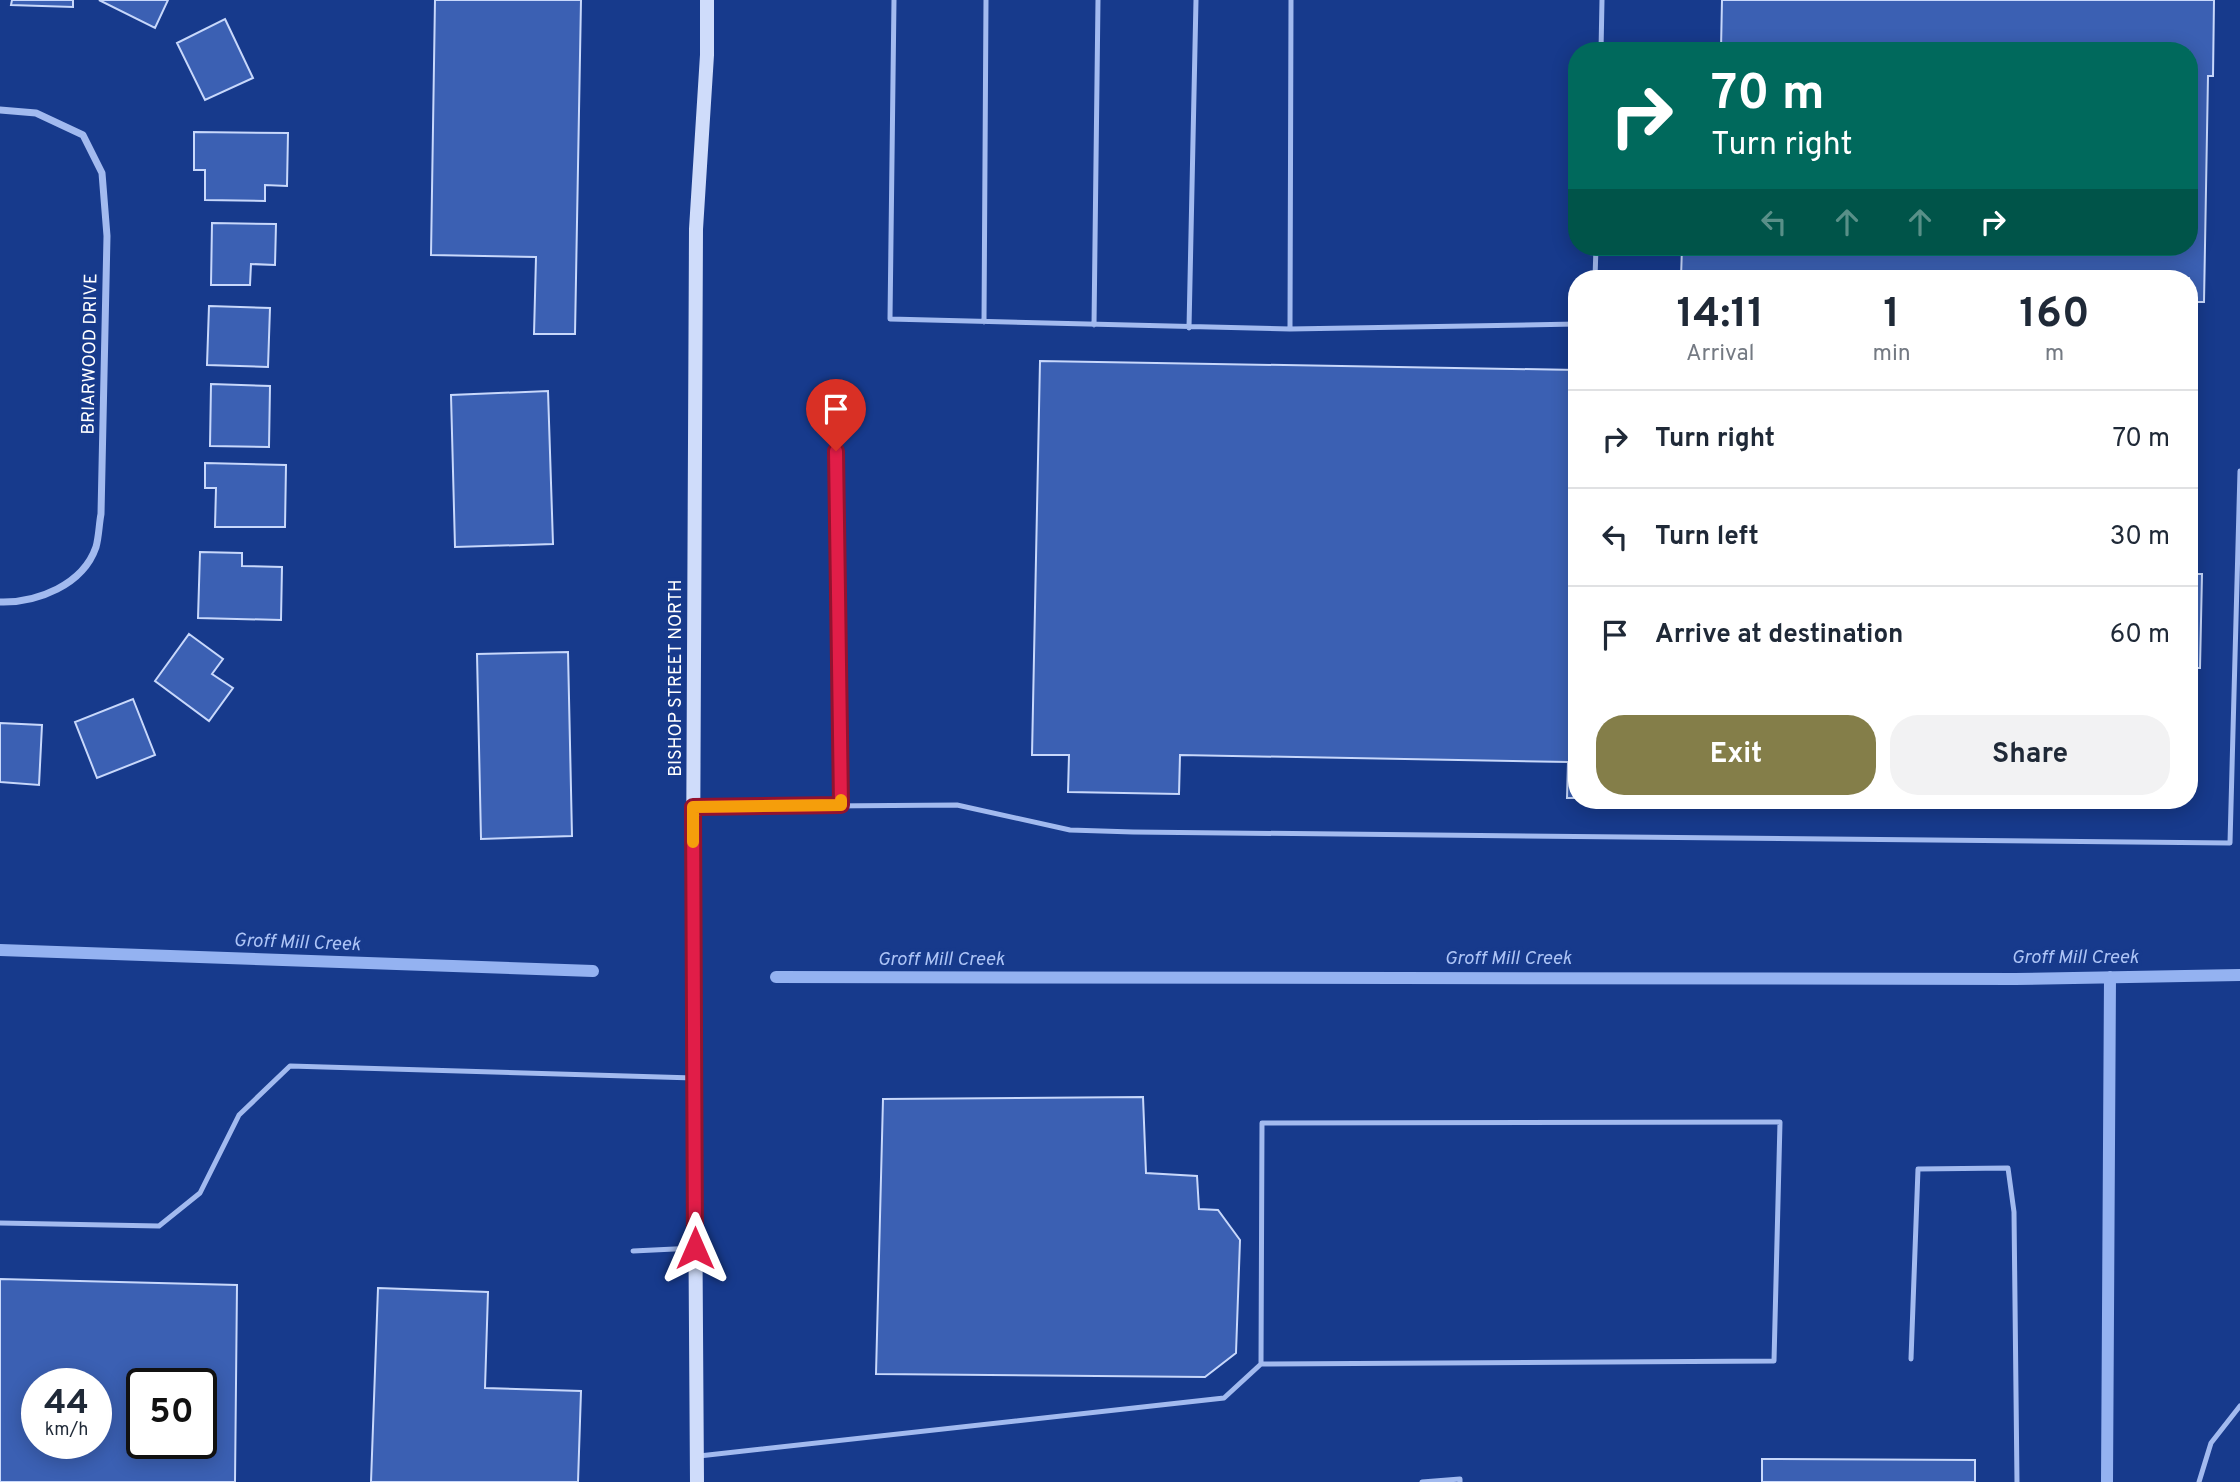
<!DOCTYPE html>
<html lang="en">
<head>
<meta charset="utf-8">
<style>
	body { margin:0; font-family:Overpass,sans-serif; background:#f2f2f3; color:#1f2937; height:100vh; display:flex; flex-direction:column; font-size:26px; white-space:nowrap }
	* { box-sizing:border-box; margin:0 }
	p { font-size:23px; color:#747a83 }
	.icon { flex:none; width:38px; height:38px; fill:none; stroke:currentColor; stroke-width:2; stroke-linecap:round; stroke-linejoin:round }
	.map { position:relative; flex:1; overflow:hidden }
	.side { position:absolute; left:1568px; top:270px; width:630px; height:539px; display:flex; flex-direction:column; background:#fff; border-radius:28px; box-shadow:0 4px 18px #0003 }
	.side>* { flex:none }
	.hud { position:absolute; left:1568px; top:42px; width:630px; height:214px; border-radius:28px; box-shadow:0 4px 18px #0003; background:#00695c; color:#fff; overflow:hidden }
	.speed { position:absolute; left:21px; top:1368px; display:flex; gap:14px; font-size:35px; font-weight:700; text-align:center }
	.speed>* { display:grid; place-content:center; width:91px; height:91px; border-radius:50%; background:#fff; box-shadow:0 4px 18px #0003; line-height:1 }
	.speed small { font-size:18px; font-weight:400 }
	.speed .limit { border:4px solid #111; border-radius:10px; background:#fff; color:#111 }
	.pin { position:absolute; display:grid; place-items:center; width:60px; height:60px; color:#fff; margin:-72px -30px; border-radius:50% 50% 50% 0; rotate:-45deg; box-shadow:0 0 7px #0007 }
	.pin .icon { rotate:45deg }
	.me { position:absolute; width:77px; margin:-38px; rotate:0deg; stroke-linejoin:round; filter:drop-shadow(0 0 5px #0008) }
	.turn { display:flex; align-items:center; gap:24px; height:147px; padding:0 28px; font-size:32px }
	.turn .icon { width:91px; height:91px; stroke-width:2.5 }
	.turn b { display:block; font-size:49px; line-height:60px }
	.lanes { display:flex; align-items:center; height:66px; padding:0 28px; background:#0003; justify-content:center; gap:35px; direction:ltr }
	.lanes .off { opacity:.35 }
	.eta { display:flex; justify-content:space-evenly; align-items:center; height:119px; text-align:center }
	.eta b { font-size:42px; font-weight:700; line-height:49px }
	.cta { display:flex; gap:14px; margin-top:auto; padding:14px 28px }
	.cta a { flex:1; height:80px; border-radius:28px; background:#847e49; color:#fff; font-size:28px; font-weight:700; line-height:80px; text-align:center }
	.cta a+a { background:#f2f2f3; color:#1f2937 }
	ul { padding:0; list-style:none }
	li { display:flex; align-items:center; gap:21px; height:98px; padding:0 28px; border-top:2px solid #e0e1e3 }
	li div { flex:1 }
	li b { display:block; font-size:26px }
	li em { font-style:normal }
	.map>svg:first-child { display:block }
</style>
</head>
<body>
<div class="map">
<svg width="2240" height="1482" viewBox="0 0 2240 1482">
	<rect width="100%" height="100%" fill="#173a8c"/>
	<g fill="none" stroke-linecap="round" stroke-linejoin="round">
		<path stroke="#94b2f1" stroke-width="12" d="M 0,950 L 593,971
			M 776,977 L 2015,979 L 2240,975
			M 2107,1482 L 2110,977"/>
	</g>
	<path fill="#3b60b3" stroke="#c8d8fb" stroke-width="2" fill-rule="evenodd" d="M 12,0 L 73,0 L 73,7 L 11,5 Z
		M 99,0 L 168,0 L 155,28 Z
		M 435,0 L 581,0 L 575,334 L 534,334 L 536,257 L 431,255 Z
		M 1722,0 L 2214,0 L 2213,76 L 2208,76 L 2204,302 L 2189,302 L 2189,278 L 1681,278 L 1682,247 L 2189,247 L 2189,51 L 1686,51 L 1721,49 Z
		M 225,19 L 253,78 L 205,100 L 177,43 Z
		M 194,132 L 288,133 L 287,186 L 265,185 L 265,201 L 205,200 L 205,170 L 194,170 Z
		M 212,223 L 276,224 L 275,265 L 251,264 L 250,285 L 211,285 Z
		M 209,306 L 270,308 L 268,367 L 207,365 Z
		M 1040,361 L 1577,370 L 1577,798 L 1567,798 L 1568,762 L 1180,755 L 1179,794 L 1068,792 L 1069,755 L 1032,755 Z
		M 211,384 L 270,386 L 269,447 L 210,446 Z
		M 548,391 L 553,544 L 455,547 L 451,395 Z
		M 205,463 L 286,465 L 285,527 L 215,527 L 216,488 L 205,488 Z
		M 200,552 L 242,553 L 242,566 L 282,567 L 281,620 L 198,618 Z
		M 2189,574 L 2202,574 L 2200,668 L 2189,668 Z
		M 189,634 L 223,659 L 212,674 L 233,688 L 209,721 L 155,681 Z
		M 568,652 L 572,836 L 481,839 L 477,654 Z
		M 133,699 L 155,755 L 97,778 L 75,722 Z
		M 0,723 L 42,725 L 39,785 L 0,782 Z
		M 1814,800 L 2031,800 L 2031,805 Z
		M 1143,1097 L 1146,1173 L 1197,1176 L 1199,1209 L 1218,1210 L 1240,1240 L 1236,1353 L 1205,1377 L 876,1374 L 883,1099 Z
		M 0,1279 L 237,1285 L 235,1482 L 0,1482 ZM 37,1384 L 96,1384 L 96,1444 L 37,1444 ZM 142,1384 L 201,1384 L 201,1444 L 142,1444 Z
		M 378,1288 L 488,1292 L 485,1388 L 581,1391 L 578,1482 L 371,1482 Z
		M 1762,1459 L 1975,1460 L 1975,1482 L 1762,1482 Z"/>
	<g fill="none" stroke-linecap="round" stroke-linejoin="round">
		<path stroke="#a2baef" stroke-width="5" d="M 894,0 L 890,319 L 1290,329 L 1577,324
			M 1601,51 L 1602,0
			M 1595,278 L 1596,247
			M 984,322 L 986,0
			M 1094,325 L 1098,0
			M 1189,328 L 1196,0
			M 1290,329 L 1291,0
			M 836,424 L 841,805
			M 696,807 L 957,805 L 1070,830 L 1133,832 L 2230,843 L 2240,471
			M 0,1223 L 159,1226 L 200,1193 L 239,1115 L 290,1066 L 694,1078
			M 633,1251 L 695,1248
			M 1911,1359 L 1918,1169 L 2008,1168 L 2014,1212 L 2017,1482
			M 699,1456 L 1224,1398 L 1261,1364 L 1774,1361 L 1780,1122 L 1262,1123 L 1261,1364
			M 1422,1482 L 1460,1479 L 1460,1482
			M 2199,1482 L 2211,1443 L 2240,1406"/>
		<path stroke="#a2baef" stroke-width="7" d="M 0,110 L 36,113 L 83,135 L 102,173 L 107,236 L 101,514 C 99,524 99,536 96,547 C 83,585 37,603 0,602"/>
		<path stroke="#cfdcfa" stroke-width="14" d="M 697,1482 L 693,874 L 696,229 L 707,55 L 707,0"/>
	</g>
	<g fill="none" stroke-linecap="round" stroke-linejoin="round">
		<defs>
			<path id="route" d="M 695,1248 L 693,807 L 841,805 L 836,451"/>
		</defs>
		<use href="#route" stroke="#92132f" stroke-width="18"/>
		<use href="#route" stroke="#e11d48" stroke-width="12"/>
		<path stroke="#f59e0b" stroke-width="12" d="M 693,842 L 693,807 L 841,805 L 841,800"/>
	</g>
	<g text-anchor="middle" stroke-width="7" stroke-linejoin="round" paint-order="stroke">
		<g font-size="18" fill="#fff" stroke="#173a8c">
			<text transform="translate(89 354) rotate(-89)" y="6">BRIARWOOD DRIVE</text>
			<text transform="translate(675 678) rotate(-90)" y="6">BISHOP STREET NORTH</text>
		</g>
		<g font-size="19" font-style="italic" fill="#adc4f6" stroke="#173a8c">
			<text transform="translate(297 941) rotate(2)" y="7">Groff Mill Creek</text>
			<text x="2075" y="963">Groff Mill Creek</text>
			<text x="1508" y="964">Groff Mill Creek</text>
			<text x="941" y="965">Groff Mill Creek</text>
		</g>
	</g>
</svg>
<div class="speed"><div>44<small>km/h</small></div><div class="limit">50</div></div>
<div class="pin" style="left:836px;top:451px;background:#d93025"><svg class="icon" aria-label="arrive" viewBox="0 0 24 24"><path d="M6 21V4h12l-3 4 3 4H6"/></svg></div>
<svg class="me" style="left:695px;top:1248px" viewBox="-20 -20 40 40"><path d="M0-17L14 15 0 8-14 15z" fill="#e11d48" stroke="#fff" stroke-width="4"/></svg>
<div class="hud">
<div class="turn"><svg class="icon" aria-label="right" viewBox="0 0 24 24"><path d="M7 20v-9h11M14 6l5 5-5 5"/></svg><div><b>70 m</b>Turn right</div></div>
<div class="lanes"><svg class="icon off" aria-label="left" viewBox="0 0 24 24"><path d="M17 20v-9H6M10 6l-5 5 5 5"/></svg><svg class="icon off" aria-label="ahead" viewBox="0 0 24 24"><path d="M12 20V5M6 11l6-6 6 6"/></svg><svg class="icon off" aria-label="ahead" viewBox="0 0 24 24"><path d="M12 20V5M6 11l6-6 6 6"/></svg><svg class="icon" aria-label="right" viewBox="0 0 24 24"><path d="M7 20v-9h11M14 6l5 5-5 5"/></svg></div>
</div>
<section class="side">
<div class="eta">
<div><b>14:11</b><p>Arrival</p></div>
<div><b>1</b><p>min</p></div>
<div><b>160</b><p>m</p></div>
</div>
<ul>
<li><svg class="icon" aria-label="right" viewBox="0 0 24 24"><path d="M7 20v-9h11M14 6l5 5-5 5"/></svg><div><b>Turn right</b></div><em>70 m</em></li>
<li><svg class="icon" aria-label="left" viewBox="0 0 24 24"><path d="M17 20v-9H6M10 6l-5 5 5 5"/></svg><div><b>Turn left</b></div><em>30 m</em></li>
<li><svg class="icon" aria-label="arrive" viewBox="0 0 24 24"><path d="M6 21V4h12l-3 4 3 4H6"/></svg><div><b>Arrive at destination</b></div><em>60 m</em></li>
</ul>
<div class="cta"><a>Exit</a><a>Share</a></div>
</section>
</div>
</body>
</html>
